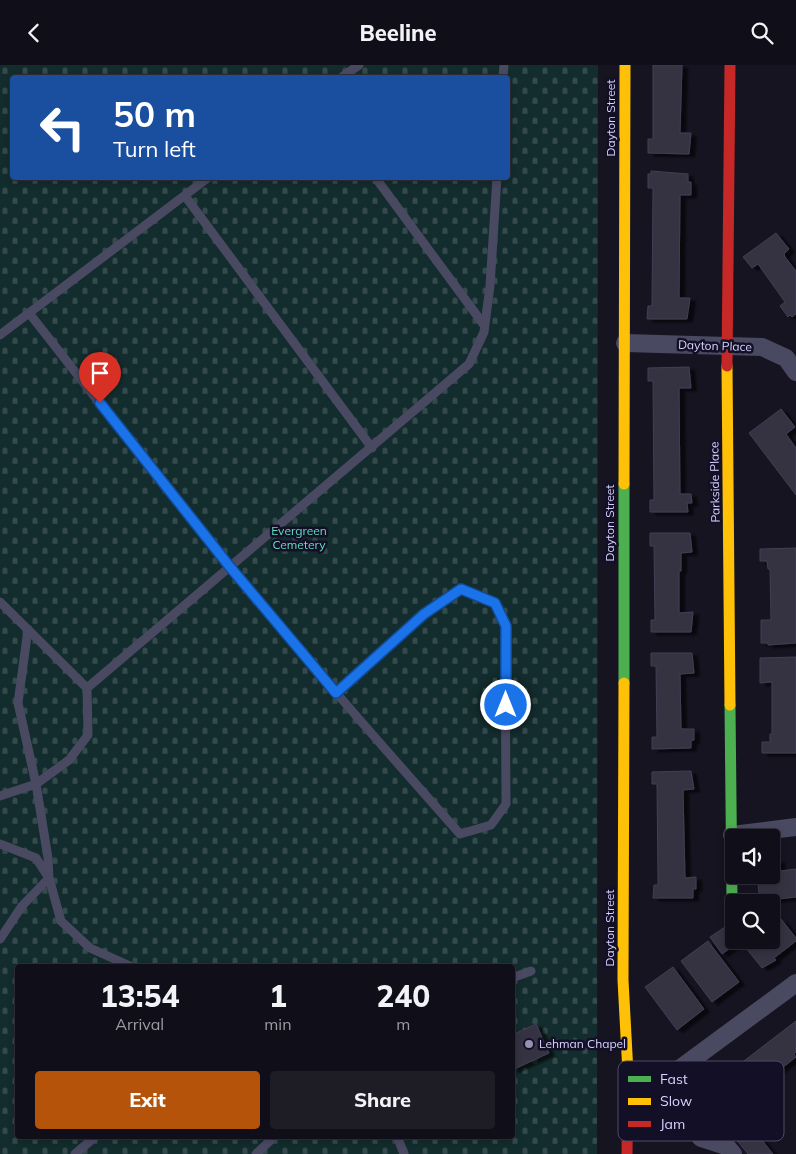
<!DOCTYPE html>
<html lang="en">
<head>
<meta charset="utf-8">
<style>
	body { margin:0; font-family:Mulish,sans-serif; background:#1e1d26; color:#f1f3f6; height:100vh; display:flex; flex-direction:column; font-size:19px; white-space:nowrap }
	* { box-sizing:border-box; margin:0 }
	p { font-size:16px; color:#9c9ca2 }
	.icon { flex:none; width:28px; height:28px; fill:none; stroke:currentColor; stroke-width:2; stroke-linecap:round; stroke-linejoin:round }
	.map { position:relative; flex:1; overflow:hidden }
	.panel { position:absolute; left:15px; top:899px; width:500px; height:175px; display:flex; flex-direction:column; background:#100f19; border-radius:5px; box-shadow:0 2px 8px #0003,0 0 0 1px #302f38 }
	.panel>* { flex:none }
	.guide { position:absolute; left:10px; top:10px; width:500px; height:105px; border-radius:5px; box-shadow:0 2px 8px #0003,0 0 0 1px #302f38; background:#1a4fa0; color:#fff; overflow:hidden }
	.fabs { position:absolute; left:725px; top:764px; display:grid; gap:10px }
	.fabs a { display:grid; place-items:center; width:55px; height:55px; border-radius:5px; background:#100f19; box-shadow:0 2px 8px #0003,0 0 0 1px #302f38; font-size:25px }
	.pin { position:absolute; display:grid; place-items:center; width:42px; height:42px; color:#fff; margin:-51px -21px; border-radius:50% 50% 50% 0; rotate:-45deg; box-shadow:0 0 5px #0007 }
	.pin .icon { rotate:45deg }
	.me { position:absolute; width:55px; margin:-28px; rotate:0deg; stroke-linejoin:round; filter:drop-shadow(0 0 4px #0008) }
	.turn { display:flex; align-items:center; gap:18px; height:105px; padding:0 20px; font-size:22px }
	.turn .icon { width:65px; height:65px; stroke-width:2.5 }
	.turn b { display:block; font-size:35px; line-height:42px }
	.eta { display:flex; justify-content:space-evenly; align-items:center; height:85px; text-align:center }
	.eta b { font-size:30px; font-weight:800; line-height:35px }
	.cta { display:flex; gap:10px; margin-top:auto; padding:10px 20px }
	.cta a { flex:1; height:58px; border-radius:5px; background:#b45309; color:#fff; font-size:20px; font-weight:800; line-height:58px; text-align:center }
	.cta a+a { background:#1e1d26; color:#f1f3f6 }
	header { display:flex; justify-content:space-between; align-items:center; height:65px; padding:0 20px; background:#100f19; font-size:22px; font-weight:800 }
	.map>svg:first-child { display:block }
</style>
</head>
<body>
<header><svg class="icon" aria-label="back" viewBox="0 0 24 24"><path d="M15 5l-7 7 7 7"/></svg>Beeline<svg class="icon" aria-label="search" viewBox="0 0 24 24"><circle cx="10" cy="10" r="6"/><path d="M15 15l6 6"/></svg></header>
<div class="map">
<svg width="796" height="1089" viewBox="0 0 796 1089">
	<defs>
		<pattern id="cemetery-stones" width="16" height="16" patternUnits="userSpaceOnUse" patternTransform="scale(1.25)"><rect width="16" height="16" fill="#132c2d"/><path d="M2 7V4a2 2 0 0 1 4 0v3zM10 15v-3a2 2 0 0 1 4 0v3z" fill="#354a4c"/></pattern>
		<filter id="shadow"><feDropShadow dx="5.5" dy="3" stdDeviation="1" flood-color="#0009"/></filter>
	</defs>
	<rect width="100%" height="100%" fill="#161421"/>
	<path fill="url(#cemetery-stones)" fill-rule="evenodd" d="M 0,0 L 598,0 L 597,1089 L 0,1089 ZM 12,12 L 508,12 L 508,112 L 12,112 ZM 18,901 L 512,901 L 512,1071 L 18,1071 Z"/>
	<path fill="#343243" stroke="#433f54" filter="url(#shadow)" d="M 653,0 L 682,0 L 680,68 L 691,68 L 689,89 L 648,88 L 648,74 L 653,74 Z
		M 651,106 L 688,109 L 688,117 L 691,117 L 691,130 L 680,130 L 679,233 L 690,233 L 687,254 L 647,254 L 648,241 L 652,241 L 653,123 L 648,123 L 648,109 L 651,109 Z
		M 776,168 L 789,184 L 784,189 L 785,192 L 796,206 L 796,249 L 792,252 L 790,250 L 788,252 L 780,241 L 785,237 L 758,199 L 752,203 L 743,192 Z
		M 689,302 L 691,323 L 679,323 L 680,429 L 691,429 L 692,438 L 687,438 L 688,447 L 650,447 L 650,435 L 654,435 L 653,316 L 648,316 L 648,303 Z
		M 781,344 L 795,362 L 786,369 L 796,383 L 796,430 L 749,368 Z
		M 650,468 L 690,468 L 692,487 L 681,488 L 681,506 L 679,506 L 679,548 L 693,547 L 691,567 L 651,567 L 651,555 L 655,555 L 654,481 L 650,481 Z
		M 796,483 L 796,578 L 768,580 L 768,578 L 761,578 L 761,555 L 771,555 L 770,504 L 768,504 L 767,496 L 760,496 L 760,484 Z
		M 651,588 L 692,588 L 694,608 L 680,609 L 681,664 L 694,664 L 694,675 L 691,676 L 691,683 L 652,684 L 652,672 L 657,672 L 656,601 L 651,601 Z
		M 796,592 L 796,688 L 762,688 L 762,677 L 770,677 L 770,669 L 772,669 L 772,617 L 760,618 L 760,593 Z
		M 691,706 L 694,724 L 683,725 L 685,813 L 696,812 L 696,824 L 693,824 L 693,833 L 653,833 L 654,820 L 658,820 L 658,813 L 657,719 L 652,719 L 652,707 Z
		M 779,795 L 780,806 L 796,804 L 796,832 L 760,836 L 757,810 L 771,810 L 771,796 Z
		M 781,854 L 796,873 L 796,876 L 774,893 L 776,895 L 762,903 L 746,883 L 753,877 L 752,875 L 771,875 L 771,860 Z
		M 725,862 L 737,878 L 722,889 L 710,872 Z
		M 708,876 L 739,917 L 712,937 L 681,896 Z
		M 673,902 L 704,944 L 677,965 L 645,922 Z
		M 796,956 L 796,987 L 794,989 L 796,992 L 764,1017 L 760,1013 L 702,1057 L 688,1039 Z
		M 536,959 L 549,988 L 512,1005 L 512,970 Z
		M 750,1060 L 773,1089 L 748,1089 L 735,1073 Z"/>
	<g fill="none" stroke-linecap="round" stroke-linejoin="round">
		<path stroke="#4a4962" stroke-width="9" d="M 342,12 L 359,0
			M 503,12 L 504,0
			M 375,112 L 484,260
			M 185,131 L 372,383
			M 29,248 C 96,333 162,419 230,503 C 305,593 382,681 460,769 L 491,760 L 506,739 L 505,561 L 495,538 L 461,524 L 424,549 L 336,628
			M 0,270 L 209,112
			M 0,537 L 87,623 L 469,299 L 484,267 L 490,221 L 497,112
			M 28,564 L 18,638 L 36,719 L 48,793 L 49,813 L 61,856 L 90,883 L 130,901
			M 0,731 L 36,719 L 69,695 L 88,670 L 87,623
			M 0,779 L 36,793 L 49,813 L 22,841 L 0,874
			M 512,913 L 531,906
			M 397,1071 L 404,1089
			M 75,1089 L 96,1071
			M 256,1089 L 275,1071"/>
		<path stroke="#4a4962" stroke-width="18" d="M 625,278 L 762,282 L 786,293 L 796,307
			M 732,770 L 796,762
			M 629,1019 L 659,1019 L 701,1073 L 726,1081 L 733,1089
			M 659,1019 L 796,918"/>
		<path stroke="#4caf50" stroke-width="11" d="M 624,618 L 624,419
			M 730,640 L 732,834"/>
		<path stroke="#ffc107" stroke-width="11" d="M 727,301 L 730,640
			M 624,419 L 625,0
			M 624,618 L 623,915 L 628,1008"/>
		<path stroke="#c62828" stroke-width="11" d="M 727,301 L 730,0
			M 627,1089 L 628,1008"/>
	</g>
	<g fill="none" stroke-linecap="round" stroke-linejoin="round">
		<defs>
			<path id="route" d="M 100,338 L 230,502 L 336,628 L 424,549 L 461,524 L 495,538 L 506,561 L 506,640"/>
		</defs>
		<use href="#route" stroke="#114b97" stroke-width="12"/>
		<use href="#route" stroke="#1a73e8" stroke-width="9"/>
	</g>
	<circle fill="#9591b1" stroke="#130f26" stroke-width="2" cx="529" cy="979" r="5"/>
	<g text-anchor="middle" stroke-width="5" stroke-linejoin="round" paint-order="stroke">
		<g font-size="12" fill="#d9d4ff" stroke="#130f26">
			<text transform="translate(611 53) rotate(-90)" y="4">Dayton Street</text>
			<text transform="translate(715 281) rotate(2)" y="4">Dayton Place</text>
			<text transform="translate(715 417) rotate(-91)" y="4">Parkside Place</text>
			<text transform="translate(610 458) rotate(-90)" y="4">Dayton Street</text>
			<text transform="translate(610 863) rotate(-90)" y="4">Dayton Street</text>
		</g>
		<g font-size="12" fill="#5fe0c0" stroke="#130f26">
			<text x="299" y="470">Evergreen<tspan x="299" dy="14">Cemetery</tspan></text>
		</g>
		<g font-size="12" fill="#d9d4ff" stroke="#130f26" text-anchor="start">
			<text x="539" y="983">Lehman Chapel</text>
		</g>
	</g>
	<rect x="618" y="996" width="166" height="80" rx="8" fill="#130f26" stroke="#4e4a67" stroke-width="1"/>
	<rect x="628" y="1011" width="23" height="6" fill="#4caf50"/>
	<rect x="628" y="1033" width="23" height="7" fill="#ffc107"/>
	<rect x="628" y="1056" width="23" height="6" fill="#c62828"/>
	<g font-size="14" fill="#d9d4ff">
		<text x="660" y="1019">Fast</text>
		<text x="660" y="1041">Slow</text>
		<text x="660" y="1064">Jam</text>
	</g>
</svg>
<div class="fabs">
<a><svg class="icon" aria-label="sound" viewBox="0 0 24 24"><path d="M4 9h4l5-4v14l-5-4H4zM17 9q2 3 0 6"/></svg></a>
<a><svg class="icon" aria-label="search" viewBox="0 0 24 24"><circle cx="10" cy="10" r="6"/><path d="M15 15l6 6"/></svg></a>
</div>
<div class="pin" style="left:100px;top:338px;background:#d93025"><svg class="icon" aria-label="arrive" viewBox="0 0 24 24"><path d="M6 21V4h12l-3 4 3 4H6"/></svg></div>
<svg class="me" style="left:506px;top:640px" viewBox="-20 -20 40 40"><circle r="17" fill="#1a73e8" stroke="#fff" stroke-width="3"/><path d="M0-11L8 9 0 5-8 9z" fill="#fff"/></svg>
<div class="guide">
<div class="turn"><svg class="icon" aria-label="left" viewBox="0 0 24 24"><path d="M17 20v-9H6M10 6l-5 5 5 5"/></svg><div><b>50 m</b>Turn left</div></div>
</div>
<section class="panel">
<div class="eta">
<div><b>13:54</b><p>Arrival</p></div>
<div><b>1</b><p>min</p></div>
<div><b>240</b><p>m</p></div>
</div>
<div class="cta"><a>Exit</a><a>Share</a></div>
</section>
</div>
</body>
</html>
